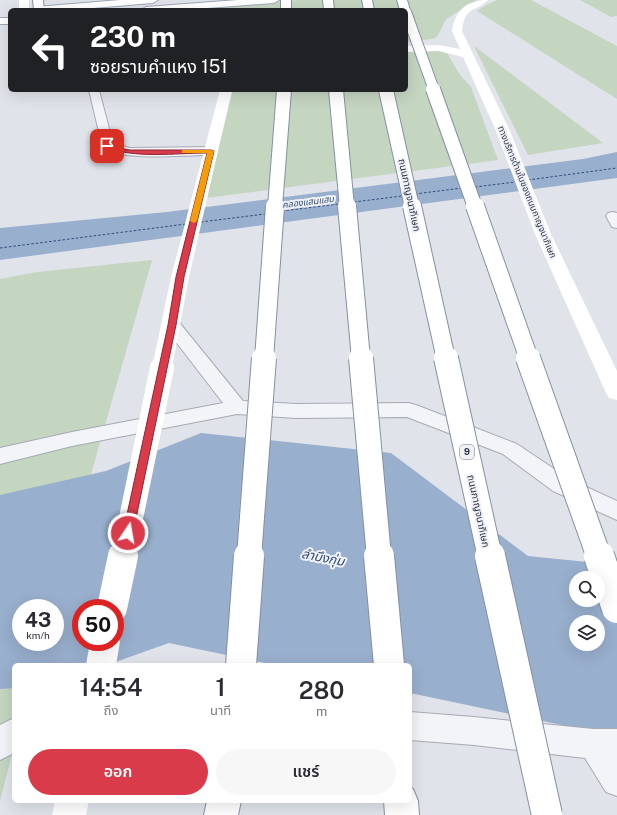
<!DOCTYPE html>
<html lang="th">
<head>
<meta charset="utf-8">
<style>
	body { margin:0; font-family:"Public Sans","Noto Sans Thai",sans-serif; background:#f7f7f7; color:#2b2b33; height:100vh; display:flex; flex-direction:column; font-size:15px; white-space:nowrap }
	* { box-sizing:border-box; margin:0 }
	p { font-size:13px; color:#7c7c81 }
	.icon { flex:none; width:22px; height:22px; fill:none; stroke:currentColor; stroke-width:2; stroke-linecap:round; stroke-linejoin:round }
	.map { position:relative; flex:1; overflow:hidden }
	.details { position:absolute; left:12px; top:663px; width:400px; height:140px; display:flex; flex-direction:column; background:#fff; border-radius:6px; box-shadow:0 4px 16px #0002 }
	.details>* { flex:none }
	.hud { position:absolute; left:8px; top:8px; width:400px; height:84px; border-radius:6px; box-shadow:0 4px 16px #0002; background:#202124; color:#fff; overflow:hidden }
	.buttons { position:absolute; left:569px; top:571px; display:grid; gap:8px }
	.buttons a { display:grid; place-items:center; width:36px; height:36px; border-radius:50%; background:#fff; box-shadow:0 4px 16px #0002; font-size:20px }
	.speed { position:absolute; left:12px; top:599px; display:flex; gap:8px; font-size:20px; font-weight:700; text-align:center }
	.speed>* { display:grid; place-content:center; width:52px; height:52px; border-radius:50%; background:#fff; box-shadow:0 4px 16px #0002; line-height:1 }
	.speed small { font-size:10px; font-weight:400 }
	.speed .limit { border:6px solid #d22; background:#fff; color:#111 }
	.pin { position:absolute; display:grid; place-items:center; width:34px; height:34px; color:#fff; margin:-17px; border-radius:8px; box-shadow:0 2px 6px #0006 }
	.me { position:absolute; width:44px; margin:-22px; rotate:12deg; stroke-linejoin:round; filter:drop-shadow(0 0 3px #0008) }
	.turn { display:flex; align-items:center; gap:14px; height:84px; padding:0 16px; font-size:18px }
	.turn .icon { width:52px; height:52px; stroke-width:2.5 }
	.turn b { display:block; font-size:28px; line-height:34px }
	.eta { display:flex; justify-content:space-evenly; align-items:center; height:68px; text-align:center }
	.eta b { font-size:24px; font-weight:600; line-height:28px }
	.action { display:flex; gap:8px; margin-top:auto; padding:8px 16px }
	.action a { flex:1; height:46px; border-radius:24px; background:#d93b4b; color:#fff; font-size:16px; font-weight:600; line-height:46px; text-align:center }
	.action a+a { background:#f7f7f7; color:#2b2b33 }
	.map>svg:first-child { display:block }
</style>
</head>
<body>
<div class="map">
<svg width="617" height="815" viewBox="0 0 617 815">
	<rect width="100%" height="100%" fill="#e0e3ea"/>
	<path fill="#c4d5c0" d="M 300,0 L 477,0 L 446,19 L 437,37 L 432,39 L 406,42 L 406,10 L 204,10 L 187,8 Z
		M 497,0 L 531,0 L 617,46 L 617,99 L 477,11 L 486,5 Z
		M 580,0 L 617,0 L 617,16 L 611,17 Z
		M 474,46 L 603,143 L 528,155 Z
		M 428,49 L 447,53 L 460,75 L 471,87 L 498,160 L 206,198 L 233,90 L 406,90 L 406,51 Z
		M 152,260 L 53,608 L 21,608 L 21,642 L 14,665 L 14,747 L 0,801 L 0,279 L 37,272 Z"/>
	<path fill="#98afcd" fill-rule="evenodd" d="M 617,152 L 617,178 L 0,260 L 0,228 L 167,212 L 583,159 Z
		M 201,433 L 391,453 L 528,556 L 617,565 L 617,731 L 590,731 L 410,693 L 410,665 L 274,665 L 169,643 L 107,665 L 14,665 L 14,688 L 0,689 L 0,495 L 106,471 ZM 576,578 L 598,578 L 598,600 L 576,600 ZM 21,608 L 55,608 L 55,642 L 21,642 ZM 81,608 L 115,608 L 115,642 L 81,642 ZM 576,622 L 598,622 L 598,644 L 576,644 Z"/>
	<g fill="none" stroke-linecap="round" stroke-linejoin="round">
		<path stroke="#2e4c7a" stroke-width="1" stroke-dasharray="2.5 2" stroke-linecap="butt" d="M 528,180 L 617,168
			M 475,187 L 515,182
			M 415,194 L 462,188
			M 354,202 L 402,196
			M 282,211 L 339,204
			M 201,222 L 265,214
			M 0,248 L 186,224"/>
		<defs>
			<path id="minor" d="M 89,90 L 99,90 L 113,144 L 130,148 L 211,147 L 215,148 L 217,151 L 215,154 L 211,155 C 178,155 133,161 103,149 Z
				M 613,212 L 617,213 L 617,228 L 612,227 L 606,216 L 608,213 Z
				M 172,320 L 178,321 L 243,401 L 296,404 L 409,403 L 416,405 L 517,444 L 569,479 L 617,501 L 617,520 L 553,491 L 503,454 L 407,417 L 296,418 L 237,414 L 72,446 L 0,464 L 0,448 L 72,432 L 223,403 L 163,325 L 166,321 Z
				M 410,712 L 474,717 L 593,729 L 617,729 L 617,796 L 606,792 L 585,758 L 474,745 L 410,740 Z
				M 14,718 L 14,752 L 10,755 L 0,760 L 0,725 Z"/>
			<path id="primary" d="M 120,0 L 158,0 L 153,3 L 69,10 L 31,10 L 36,7 Z
				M 238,0 L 279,0 L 274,3 L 182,10 L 141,10 L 146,7 Z
				M 0,18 L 10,18 L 10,24 L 0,24 Z"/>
			<path id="motorway" d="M 33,0 L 43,0 L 44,10 L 34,10 Z
				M 281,0 L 291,0 L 291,10 L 281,10 Z
				M 323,0 L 333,0 L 334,10 L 324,10 Z
				M 362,0 L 372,0 L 374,10 L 364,10 Z
				M 397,0 L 407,0 L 410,10 L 408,12 L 406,13 L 406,10 L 400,10 Z
				M 410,788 L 413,789 L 418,801 L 419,815 L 385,815 L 384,801 L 410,801 Z
				M 207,801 L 241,801 L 238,815 L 204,815 Z"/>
		</defs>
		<use href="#minor" stroke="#a5aab5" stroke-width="2"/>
		<use href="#primary" stroke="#9ea7b7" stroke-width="2"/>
		<use href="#motorway" stroke="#8690a2" stroke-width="2"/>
		<use href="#minor" fill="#f3f4f8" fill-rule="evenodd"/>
		<path fill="#fff" fill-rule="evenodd" d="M 19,0 L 29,0 L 29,10 L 19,10 Z
			M 488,0 C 475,13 465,5 462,31 L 510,131 L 551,234 L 617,371 L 617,400 L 609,398 L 606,393 L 535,234 L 496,131 L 463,57 L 439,51 L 406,52 L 406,46 L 439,45 L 460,49 L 452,31 C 455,10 467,0 488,0 Z
			M 220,90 L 232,90 L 189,277 L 172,368 L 169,373 L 162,375 L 155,373 L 152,368 L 171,277 Z
			M 115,633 L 120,642 L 116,665 L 86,665 L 90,642 L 115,642 Z
			M 55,801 L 89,801 L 86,815 L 52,815 Z"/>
		<use href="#primary" fill="#fff" fill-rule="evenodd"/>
		<use href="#motorway" fill="#fff" fill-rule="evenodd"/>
		<defs>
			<path id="motorway-bridge-far4" d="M 406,12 L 434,90"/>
			<path id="motorway-bridge-far3" d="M 433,89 L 475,207
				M 336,90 L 347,207
				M 386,90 L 412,207
				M 275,207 L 284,90"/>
			<path id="motorway-bridge-far2" d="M 347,206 L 361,359
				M 412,206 L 446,359
				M 475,206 L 529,359
				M 264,359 L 275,206"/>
			<path id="motorway-bridge-far1" d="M 361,358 L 379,557
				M 446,358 L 490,557
				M 528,358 L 599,557
				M 249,557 L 264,358"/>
			<path id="motorway-bridge" d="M 379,556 L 389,665
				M 490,556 L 547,815
				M 599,556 L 617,608
				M 241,665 L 249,556"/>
		</defs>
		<use href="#motorway-bridge-far4" stroke="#8690a2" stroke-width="12" stroke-linecap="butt"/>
		<use href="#motorway-bridge-far3" stroke="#8690a2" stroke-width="16" stroke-linecap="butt"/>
		<use href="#motorway-bridge-far2" stroke="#8690a2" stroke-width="20" stroke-linecap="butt"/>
		<use href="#motorway-bridge-far1" stroke="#8690a2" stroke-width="26" stroke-linecap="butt"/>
		<use href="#motorway-bridge" stroke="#8690a2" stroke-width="32" stroke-linecap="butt"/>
		<path stroke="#fff" stroke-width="24" d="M 123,557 L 162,368"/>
		<path stroke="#fff" stroke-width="30" d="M 112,608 L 123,556"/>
		<use href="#motorway-bridge-far4" stroke="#fff" stroke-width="10"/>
		<use href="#motorway-bridge-far3" stroke="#fff" stroke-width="14"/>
		<use href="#motorway-bridge-far2" stroke="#fff" stroke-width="18"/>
		<use href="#motorway-bridge-far1" stroke="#fff" stroke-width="24"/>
		<use href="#motorway-bridge" stroke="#fff" stroke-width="30"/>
	</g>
	<path fill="#d93b4b" stroke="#8d2631" d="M 107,144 L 118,148 L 130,150 L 211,150 L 214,151 L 184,277 L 176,325 L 133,533 L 132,536 L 128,537 L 124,536 L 123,533 L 168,325 L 176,277 L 207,153 C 175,153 135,159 105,147 L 104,146 Z"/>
	<path fill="#f59e0b" d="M 182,150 L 211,150 L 214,151 L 197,221 L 194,223 L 190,221 L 207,153 L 182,153 Z"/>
	<g text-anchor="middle" stroke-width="4" stroke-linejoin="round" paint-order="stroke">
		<g font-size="9" fill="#273043" stroke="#f0f2f7">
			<text transform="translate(527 192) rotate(68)" y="3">ทางบริการด้านในของถนนกาญจนาภิเษก</text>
		</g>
		<g font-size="9" font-style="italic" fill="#2e4c7a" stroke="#f0f2f7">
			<text transform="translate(308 202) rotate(-7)" y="3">คลองแสนแสบ</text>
		</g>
		<rect fill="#f0f2f7" stroke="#636a79" stroke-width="1" x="460" y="445" width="14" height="14" rx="3"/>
		<g font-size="9" font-weight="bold" fill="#273043">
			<text x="467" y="455">9</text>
		</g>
		<g font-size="10" fill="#273043" stroke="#f0f2f7">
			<text transform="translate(410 195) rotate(78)" y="4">ถนนกาญจนาภิเษก</text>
			<text transform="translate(479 511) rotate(78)" y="4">ถนนกาญจนาภิเษก</text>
		</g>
		<g font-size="13" font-style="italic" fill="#2e4c7a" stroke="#f0f2f7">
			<text transform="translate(323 557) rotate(11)" y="5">ลำบึงกุ่ม</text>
		</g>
	</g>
</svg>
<div class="buttons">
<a><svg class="icon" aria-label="search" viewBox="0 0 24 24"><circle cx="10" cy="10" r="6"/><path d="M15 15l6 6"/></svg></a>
<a><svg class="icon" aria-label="layers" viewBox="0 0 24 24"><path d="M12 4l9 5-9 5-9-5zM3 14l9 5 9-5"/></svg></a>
</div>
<div class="speed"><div>43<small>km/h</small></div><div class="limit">50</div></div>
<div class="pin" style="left:107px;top:146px;background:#d93025"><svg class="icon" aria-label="arrive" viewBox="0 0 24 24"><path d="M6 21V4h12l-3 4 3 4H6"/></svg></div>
<svg class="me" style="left:128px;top:533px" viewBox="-20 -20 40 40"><circle r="17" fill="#d93b4b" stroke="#fff" stroke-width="3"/><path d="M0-11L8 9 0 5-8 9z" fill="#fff"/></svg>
<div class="hud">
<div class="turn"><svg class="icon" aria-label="left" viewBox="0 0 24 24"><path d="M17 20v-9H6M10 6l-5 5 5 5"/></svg><div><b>230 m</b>ซอยรามคำแหง 151</div></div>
</div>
<section class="details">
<div class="eta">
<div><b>14:54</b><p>ถึง</p></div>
<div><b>1</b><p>นาที</p></div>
<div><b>280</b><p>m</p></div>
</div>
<div class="action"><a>ออก</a><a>แชร์</a></div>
</section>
</div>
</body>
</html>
